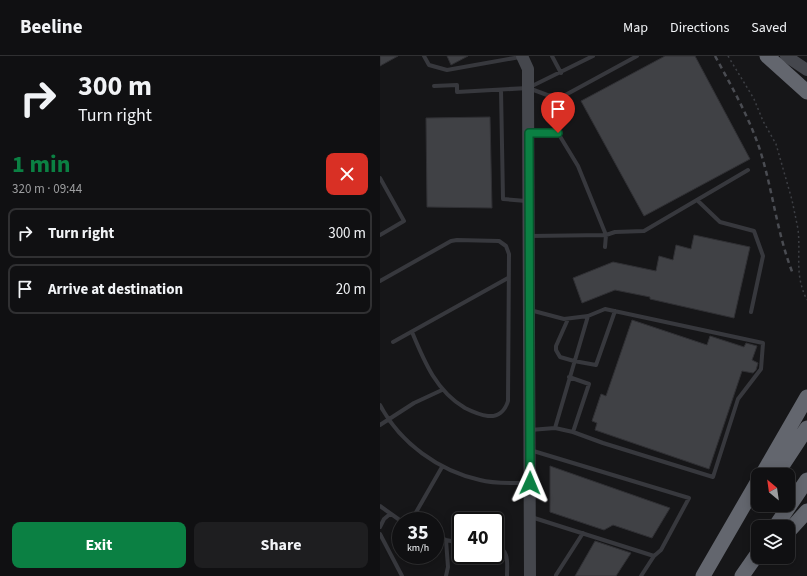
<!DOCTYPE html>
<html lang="en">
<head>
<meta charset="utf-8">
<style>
	body { margin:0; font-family:"Source Sans 3",sans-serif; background:#1e1e20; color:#f1f3f6; height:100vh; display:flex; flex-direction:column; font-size:15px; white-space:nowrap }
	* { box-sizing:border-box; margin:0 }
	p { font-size:13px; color:#9c9d9f }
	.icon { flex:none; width:22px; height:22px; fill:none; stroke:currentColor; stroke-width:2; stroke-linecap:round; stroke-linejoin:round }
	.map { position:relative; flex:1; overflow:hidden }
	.drawer { display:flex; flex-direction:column; background:#101012; width:380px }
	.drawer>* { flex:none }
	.guide { background:#101012; color:#f1f3f6; overflow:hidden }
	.needle { width:26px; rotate:331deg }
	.fabs { position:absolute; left:371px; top:412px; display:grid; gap:8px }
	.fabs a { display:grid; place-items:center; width:44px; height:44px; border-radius:8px; background:#101012; box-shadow:0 2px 10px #0003,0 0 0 1px #303032; font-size:20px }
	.speed { position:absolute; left:12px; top:456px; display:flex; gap:8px; font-size:20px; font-weight:700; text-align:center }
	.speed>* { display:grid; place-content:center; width:52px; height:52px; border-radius:50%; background:#101012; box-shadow:0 2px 10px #0003,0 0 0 1px #303032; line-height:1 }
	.speed small { font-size:10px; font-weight:400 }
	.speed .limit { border:2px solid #111; border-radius:6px; background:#fff; color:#111 }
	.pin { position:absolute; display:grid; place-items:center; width:34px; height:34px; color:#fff; margin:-41px -17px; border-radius:50% 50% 50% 0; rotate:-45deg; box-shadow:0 0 4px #0007 }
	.pin .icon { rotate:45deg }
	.me { position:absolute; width:44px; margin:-22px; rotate:1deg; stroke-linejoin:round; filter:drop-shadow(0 0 3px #0008) }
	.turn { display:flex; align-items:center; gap:14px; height:84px; padding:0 12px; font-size:18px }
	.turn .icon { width:52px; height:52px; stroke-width:2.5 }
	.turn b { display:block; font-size:28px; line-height:34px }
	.round { display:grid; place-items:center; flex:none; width:42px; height:42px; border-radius:8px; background:#1e1e20 }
	.summary { display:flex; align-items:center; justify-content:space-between; height:68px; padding:0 12px }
	h1 { font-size:24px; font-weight:700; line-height:30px; color:#0b8043 }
	.button { display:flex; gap:8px; margin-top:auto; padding:8px 12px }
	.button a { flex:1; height:46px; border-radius:8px; background:#0b8043; color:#fff; font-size:16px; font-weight:700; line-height:46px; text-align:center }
	.button a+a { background:#1e1e20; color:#f1f3f6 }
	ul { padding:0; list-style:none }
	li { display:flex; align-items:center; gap:12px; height:50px; margin:0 8px 6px; padding:0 4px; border:2px solid #303032; border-radius:8px }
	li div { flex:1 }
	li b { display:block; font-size:15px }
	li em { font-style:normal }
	header { display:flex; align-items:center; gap:24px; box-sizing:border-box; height:56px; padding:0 20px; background:#101012; border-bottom:1px solid #303032 }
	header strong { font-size:19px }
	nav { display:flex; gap:22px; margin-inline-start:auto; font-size:14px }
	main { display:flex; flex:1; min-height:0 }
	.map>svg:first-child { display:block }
</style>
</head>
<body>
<header>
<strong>Beeline</strong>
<nav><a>Map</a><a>Directions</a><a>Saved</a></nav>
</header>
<main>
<section class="drawer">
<div class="guide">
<div class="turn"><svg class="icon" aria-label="right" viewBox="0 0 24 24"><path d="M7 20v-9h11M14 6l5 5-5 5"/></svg><div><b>300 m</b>Turn right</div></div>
</div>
<div class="summary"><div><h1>1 min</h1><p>320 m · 09:44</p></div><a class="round" style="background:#d93025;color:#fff"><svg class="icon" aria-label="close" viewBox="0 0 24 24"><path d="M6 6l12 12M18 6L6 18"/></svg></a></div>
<ul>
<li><svg class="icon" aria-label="right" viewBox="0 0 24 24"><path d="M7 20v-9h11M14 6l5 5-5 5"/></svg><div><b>Turn right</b></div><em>300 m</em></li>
<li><svg class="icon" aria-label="arrive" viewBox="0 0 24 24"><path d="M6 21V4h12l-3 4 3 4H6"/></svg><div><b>Arrive at destination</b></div><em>20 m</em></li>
</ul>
<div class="button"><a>Exit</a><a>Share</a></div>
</section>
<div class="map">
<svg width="427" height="520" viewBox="0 0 427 520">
	<rect width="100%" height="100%" fill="#161618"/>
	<path fill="#404145" stroke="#303034" d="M 0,0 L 18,0 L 0,10 Z
		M 67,0 L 88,0 L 71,9 Z
		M 285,0 L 315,0 L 370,103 L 264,160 L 201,45 Z
		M 110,61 L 112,152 L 47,151 L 46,62 Z
		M 314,179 L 370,191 L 354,262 L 270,243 L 270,241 L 235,234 L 202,247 L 193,222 L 233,206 L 276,215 L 279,200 L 293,204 L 296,189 L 311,193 Z
		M 252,264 L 327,289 L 330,280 L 364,291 L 366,287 L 377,290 L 372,304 L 378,307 L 376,314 L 373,317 L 362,315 L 329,413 L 215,374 L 217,367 L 212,365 L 221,338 L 226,340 Z
		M 170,410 L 290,452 L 272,482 L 233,469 L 224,474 L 170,456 Z
		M 215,485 L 251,497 L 236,520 L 195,520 Z"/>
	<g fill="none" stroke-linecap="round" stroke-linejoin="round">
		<path stroke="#3d3f44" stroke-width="1.5" stroke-dasharray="2 3" stroke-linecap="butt" d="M 348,0 L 374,43 L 383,65 L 396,88 L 412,144 L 418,173 C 421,200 414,218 427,244"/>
		<path stroke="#37383d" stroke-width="4" d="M 44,0 L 49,9 L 67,14 L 140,1
			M 172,0 L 181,17
			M 54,30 L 77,29 L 77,36 L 148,32 L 213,0
			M 151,33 L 178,43 L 257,0
			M 121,34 L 123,143 L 146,145
			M 170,39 L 178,77 L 198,110 L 226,179 L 225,191
			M 151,77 L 178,77
			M 0,122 L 24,165 L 0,179
			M 317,144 L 340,166 L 374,175 L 383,200 L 371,256
			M 150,180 L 226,179 L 235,176 L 264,175 L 368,114
			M 0,225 L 71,185 L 77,184 L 119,185 L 126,190 L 129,198 L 128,345 C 125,355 118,361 108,360 C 100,359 93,356 85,352 C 56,335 44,305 32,276
			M 150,254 L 184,263 L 208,260 L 225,253 L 383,287 L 381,313 L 358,343 L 333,421 L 223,387 L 193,376 L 175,372 L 150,374
			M 188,263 L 176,290 L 176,294 L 180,301 L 194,305 L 216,309 L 235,255
			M 13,286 L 128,222
			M 189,321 L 209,328 L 193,376
			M 0,349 C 20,387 59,415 100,424 C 115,428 132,427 148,427
			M 0,369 L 34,347 L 62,334
			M 175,372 L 208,260
			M 150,394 L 309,442 L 281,494 L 274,500 L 261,520
			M 0,450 L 21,465
			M 151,461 L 274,500
			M 31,465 L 62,411
			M 0,471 L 4,463 L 10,458
			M 0,478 L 22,520
			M 55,480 L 66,484 L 81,487
			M 66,484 L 68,511 L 66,520
			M 115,490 C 130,493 127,508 127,520
			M 176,519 L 203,477"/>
		<path stroke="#45474d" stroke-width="12" d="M 142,0 L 148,13 L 148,32 L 150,520
			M 406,0 L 427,14"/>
		<path stroke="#63666e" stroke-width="15" d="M 387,0 L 427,36
			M 382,419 L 427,341
			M 396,419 L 427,372
			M 395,471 L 427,424
			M 408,476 L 427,455
			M 323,520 L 378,425
			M 362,520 L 378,497"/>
		<path stroke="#4a4c52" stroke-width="2.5" stroke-dasharray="5 4" stroke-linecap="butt" d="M 335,0 C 352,31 369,61 380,94 C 393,135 397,178 413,218"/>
	</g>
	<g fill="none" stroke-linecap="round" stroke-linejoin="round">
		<defs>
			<path id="route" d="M 150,427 L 149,77 L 178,77"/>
		</defs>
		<use href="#route" stroke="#07532c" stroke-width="10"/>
		<use href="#route" stroke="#0b8043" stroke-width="7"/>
	</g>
</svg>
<div class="fabs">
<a><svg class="needle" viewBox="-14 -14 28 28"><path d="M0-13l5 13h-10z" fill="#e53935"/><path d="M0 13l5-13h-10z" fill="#9c9d9f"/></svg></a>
<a><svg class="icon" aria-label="layers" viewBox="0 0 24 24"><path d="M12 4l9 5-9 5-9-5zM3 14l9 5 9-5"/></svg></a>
</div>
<div class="speed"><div>35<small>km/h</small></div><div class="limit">40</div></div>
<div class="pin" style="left:178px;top:77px;background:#d93025"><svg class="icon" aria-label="arrive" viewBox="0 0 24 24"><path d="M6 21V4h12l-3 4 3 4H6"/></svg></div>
<svg class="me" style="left:150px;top:427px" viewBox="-20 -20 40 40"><path d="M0-17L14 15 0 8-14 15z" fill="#0b8043" stroke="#fff" stroke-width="4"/></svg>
</div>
</main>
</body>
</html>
